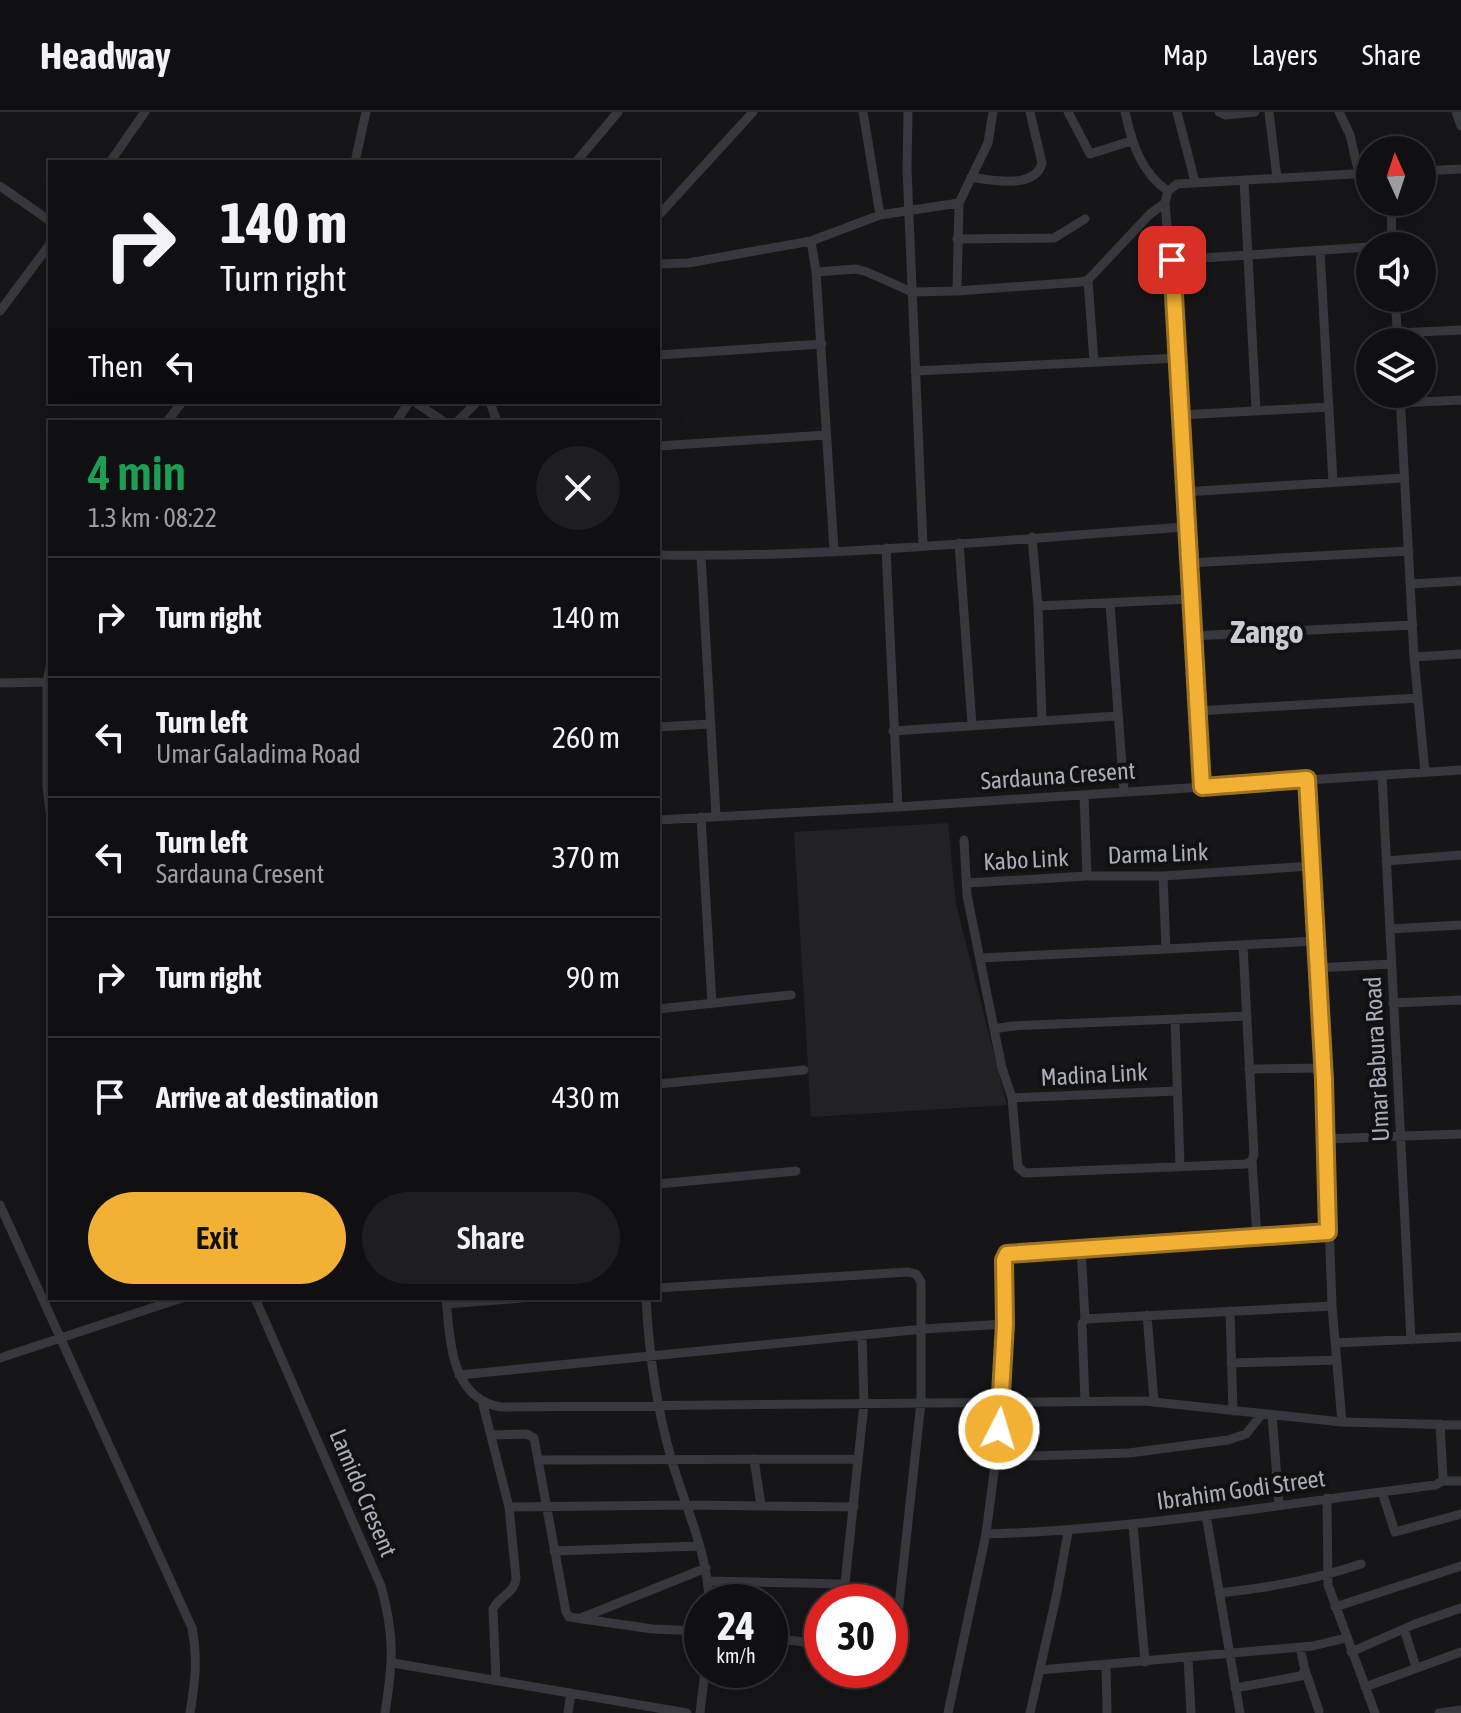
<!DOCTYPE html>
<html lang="en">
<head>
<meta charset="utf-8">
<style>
	body { margin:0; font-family:"Asap Condensed",sans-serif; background:#1e1e20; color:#f1f3f6; height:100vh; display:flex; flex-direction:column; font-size:30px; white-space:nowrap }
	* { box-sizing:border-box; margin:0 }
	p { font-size:26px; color:#9c9d9f }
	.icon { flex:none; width:44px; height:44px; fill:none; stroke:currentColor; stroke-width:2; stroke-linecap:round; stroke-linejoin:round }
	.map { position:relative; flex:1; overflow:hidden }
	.sheet { position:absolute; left:48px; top:308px; width:612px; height:880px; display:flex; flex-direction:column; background:#101012; border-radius:0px; box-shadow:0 8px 32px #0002,0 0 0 2px #303032 }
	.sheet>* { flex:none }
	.banner { position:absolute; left:48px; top:48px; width:612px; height:244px; border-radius:0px; box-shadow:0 8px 32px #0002,0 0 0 2px #303032; background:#101012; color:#f1f3f6; overflow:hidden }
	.needle { width:52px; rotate:357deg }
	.tools { position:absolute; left:1356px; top:24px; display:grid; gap:16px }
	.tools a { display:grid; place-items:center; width:80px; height:80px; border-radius:50%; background:#101012; box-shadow:0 8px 32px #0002,0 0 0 2px #303032; font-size:40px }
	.speed { position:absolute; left:684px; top:1472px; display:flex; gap:16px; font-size:40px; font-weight:700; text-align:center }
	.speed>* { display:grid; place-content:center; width:104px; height:104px; border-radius:50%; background:#101012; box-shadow:0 8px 32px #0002,0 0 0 2px #303032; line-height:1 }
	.speed small { font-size:20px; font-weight:400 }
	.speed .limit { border:12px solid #d22; background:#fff; color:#111 }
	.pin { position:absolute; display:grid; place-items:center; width:68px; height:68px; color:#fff; margin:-34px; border-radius:16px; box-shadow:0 4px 12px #0006 }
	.me { position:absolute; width:88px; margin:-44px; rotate:5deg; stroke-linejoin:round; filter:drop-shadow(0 0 6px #0008) }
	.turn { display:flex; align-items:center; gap:28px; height:168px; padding:0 40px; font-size:36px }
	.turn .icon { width:104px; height:104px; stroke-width:2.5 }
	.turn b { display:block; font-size:56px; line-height:68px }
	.then { display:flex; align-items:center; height:76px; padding:0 40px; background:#0003; gap:16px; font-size:30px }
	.round { display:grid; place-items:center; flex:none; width:84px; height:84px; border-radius:42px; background:#1e1e20 }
	.head { display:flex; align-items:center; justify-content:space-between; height:136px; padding:0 40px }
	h1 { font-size:48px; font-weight:600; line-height:60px; color:#1e9e55 }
	.primary-button { display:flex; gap:16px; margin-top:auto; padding:16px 40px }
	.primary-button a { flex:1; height:92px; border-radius:48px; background:#f2b134; color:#111; font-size:32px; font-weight:600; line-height:92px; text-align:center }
	.primary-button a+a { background:#1e1e20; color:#f1f3f6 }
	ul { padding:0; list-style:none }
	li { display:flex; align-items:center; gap:24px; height:120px; padding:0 40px; border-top:2px solid #303032 }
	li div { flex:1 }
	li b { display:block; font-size:30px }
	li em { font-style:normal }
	header { display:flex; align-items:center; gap:48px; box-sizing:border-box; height:112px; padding:0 40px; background:#101012; border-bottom:2px solid #303032 }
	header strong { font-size:38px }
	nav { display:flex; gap:44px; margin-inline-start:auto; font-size:28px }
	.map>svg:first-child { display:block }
</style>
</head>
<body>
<header>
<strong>Headway</strong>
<nav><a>Map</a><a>Layers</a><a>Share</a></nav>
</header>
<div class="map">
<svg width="1461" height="1601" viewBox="0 0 1461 1601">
	<rect width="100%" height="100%" fill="#161618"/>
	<path fill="#222225" d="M 948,711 L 956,792 L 1007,993 L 811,1005 L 794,720 Z"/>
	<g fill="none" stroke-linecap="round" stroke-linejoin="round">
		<path stroke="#37383d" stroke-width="9" d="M 863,0 L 880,103
			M 908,0 L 907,57 L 923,433
			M 1068,0 L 1090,42 L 1131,29
			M 1125,0 C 1132,31 1141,61 1168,79
			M 1177,0 L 1195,70
			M 1219,0 L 1226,3 L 1255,0
			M 1269,0 L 1277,66
			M 1339,0 L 1350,23 L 1359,62
			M 1456,0 L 1461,14
			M 110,50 L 145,0
			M 355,50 L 366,0
			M 576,50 L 618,0
			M 1422,59 L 1461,57
			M 971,65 C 991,68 1035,78 1042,51 L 1030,0
			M 1244,68 L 1256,298
			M 0,74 L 50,109
			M 1391,90 L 1392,134
			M 1165,91 L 1178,246 L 1185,415 L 1202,675
			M 658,104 L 753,0
			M 957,127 L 1054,126 L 1085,107
			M 811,129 L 880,103 L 959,91
			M 1320,139 L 1333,370
			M 1172,148 L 1370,135
			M 658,152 L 688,151 L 811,129 L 816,160 L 856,157 L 867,160 L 912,180 L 957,179 L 1080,170 L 1088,168 L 1150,102 L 1165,91 L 1168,79 L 1177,72 L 1370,61
			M 816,160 L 834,438
			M 1088,168 L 1094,250
			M 957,179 L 959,91 L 988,31 L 993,0
			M 1395,186 L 1398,230
			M 0,199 L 50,132
			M 1397,221 L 1461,218
			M 658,243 L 822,232
			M 915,259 L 1178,246
			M 1400,282 L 1414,545 L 1425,660
			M 415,290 L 444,310
			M 490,290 L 497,310
			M 1401,291 L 1461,288
			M 1181,303 L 1329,295
			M 167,310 L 182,290
			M 396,310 L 409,290
			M 457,310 L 477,290
			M 658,334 L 826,323
			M 1184,380 L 1403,366
			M 1032,425 L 1038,494 L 1042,608
			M 959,431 L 972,613
			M 886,436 L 898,695
			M 658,443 C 834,446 1010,427 1185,415
			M 701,444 L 716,704
			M 1188,451 L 1409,439
			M 1411,472 L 1461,469
			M 1110,492 L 1124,680
			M 1038,494 L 1190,487
			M 1192,524 L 1413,513
			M 1414,545 L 1461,542
			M 50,555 L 47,570 L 47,675 L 50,699
			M 0,571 L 47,570
			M 1197,599 L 1418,586
			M 658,615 L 710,612
			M 893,619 L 1117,604
			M 1382,663 L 1411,1228
			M 1307,667 L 1324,968 L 1332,1194 L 1342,1310
			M 1084,683 L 1087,764 L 1163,764 L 1311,754
			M 701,705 L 712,892
			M 658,708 L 898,695 L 1461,658
			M 964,728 L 967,783 L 994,917
			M 1386,749 L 1461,743
			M 1163,764 L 1166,837 L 1315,829
			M 968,771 L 1087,764
			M 1390,817 L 1461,813
			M 1243,834 C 1247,903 1250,972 1254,1042 L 1252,1048 L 1246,1052 L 1025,1061 L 1018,1055 L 1012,986 L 1002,956 L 994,917 L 1012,914 L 1247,904
			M 980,846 L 1166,837
			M 1316,856 L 1391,852
			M 1393,891 L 1461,888
			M 658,897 L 791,883
			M 1175,908 L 1180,1054
			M 1249,957 L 1323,956
			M 658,972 L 804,958
			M 1012,986 L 1177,979
			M 1324,1027 L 1461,1022
			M 1252,1048 L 1257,1125
			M 658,1072 L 796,1059
			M 0,1093 L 192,1516 C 198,1546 195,1571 190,1601
			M 1081,1136 L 1085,1207
			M 658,1176 L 908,1160 L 916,1162 L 921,1170 L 921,1290 L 895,1530 L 890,1536
			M 255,1186 L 381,1474 C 395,1525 393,1550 385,1601
			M 446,1186 C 450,1226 450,1287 501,1295 L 1144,1289 L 1342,1310 L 1461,1313
			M 646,1186 C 649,1242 656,1295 672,1349 C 685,1395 708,1441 709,1490
			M 447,1192 L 522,1186
			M 1230,1199 L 1233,1299
			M 1147,1203 L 1154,1289
			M 1335,1231 L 1461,1225
			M 0,1246 L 182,1186
			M 1231,1251 L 1337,1248
			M 459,1263 L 923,1217 L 1005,1212
			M 482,1289 L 509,1395 L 516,1466 C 515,1481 499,1484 493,1497 L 496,1568
			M 1085,1289 L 1082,1212 L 1085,1207 L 1332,1194
			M 1272,1303 L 1279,1392
			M 491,1323 L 527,1322 L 534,1326 L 566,1500 L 569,1505 L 653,1517 L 702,1519
			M 996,1345 L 1129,1341 L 1228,1328 L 1246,1322 L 1262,1302
			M 754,1347 L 761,1393
			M 539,1348 L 858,1347
			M 1442,1369 L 1461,1369
			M 1382,1380 L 1395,1420 L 1461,1402
			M 1327,1386 L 1328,1473 L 1375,1601
			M 509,1395 L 686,1393 L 854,1395
			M 1206,1403 L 1240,1601
			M 1133,1413 L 1145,1550
			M 986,1422 C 1137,1418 1286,1391 1436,1373 L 1442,1369 L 1443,1365 L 1440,1312
			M 554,1439 L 699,1434
			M 709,1469 L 845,1472
			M 1219,1481 C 1268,1476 1314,1468 1361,1452
			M 843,1490 L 864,1292 L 862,1224
			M 1335,1495 L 1461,1454
			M 581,1506 L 706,1456
			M 1404,1517 L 1416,1555
			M 770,1526 L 822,1532
			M 1351,1540 L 1415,1512 L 1461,1496
			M 1188,1546 L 1191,1601
			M 393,1551 L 687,1601
			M 1106,1553 L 1107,1601
			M 1040,1558 L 1313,1534 L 1346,1526
			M 1305,1558 L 1319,1599
			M 1365,1575 L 1461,1540
			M 1235,1576 L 1301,1564 L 1305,1558 L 1300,1535
			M 568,1601 L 571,1581
			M 700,1601 L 705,1558
			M 948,1601 L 986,1422 L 996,1345 L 1002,1289 L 1004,1148 L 1007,1142 L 1328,1120
			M 1030,1601 L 1057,1481 L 1068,1420
			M 1439,1601 L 1461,1598"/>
	</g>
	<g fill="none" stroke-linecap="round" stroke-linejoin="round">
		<defs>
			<path id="route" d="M 999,1317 L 1005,1212 L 1004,1148 L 1007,1142 L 1328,1120 L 1324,968 L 1307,667 L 1202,675 L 1172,148"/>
		</defs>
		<use href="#route" stroke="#9d7322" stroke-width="20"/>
		<use href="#route" stroke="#f2b134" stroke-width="14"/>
	</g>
	<g text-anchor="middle" stroke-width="8" stroke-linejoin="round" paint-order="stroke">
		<g font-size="24" fill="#a8adb8" stroke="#111113">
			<text transform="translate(1058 664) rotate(-4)" y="8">Sardauna Cresent</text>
			<text transform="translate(1158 742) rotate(-2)" y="8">Darma Link</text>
			<text transform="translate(1026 748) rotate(-3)" y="8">Kabo Link</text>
			<text transform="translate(1377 947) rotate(-93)" y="8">Umar Babura Road</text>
			<text transform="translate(1094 963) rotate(-3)" y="8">Madina Link</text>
			<text transform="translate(1241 1378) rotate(-8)" y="8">Ibrahim Godi Street</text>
			<text transform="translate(363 1381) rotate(67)" y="8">Lamido Cresent</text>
		</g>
		<g font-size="32" font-weight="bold" fill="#c9ccd4" stroke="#111113">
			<text x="1267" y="531">Zango</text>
		</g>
	</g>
</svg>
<div class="tools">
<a><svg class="needle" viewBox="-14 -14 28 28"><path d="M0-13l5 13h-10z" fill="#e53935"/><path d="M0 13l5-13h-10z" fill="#9c9d9f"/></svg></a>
<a><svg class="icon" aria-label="sound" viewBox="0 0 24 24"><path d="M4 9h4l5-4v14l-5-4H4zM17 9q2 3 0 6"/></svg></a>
<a><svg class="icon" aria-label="layers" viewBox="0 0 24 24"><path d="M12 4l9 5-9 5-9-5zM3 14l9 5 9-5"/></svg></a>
</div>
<div class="speed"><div>24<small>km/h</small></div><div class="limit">30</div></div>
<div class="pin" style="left:1172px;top:148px;background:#d93025"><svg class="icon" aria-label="arrive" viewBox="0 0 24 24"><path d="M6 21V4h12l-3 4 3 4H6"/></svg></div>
<svg class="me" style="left:999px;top:1317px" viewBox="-20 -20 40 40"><circle r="17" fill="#f2b134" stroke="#fff" stroke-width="3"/><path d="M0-11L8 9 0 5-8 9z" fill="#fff"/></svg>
<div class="banner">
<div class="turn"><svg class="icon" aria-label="right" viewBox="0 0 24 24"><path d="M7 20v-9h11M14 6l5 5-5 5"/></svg><div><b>140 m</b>Turn right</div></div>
<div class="then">Then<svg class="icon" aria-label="left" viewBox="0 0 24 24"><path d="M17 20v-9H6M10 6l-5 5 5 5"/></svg></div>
</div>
<section class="sheet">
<div class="head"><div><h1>4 min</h1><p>1.3 km · 08:22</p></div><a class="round"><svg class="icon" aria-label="close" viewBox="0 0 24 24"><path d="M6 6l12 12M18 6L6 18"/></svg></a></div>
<ul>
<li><svg class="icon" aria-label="right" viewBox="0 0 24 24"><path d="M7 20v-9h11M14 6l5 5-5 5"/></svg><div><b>Turn right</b></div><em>140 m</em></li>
<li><svg class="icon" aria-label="left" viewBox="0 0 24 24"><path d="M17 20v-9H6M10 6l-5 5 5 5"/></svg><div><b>Turn left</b><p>Umar Galadima Road</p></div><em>260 m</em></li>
<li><svg class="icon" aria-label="left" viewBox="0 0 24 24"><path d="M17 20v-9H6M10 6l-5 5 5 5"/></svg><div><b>Turn left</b><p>Sardauna Cresent</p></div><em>370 m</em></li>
<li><svg class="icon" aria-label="right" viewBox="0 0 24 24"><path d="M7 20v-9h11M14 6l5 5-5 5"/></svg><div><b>Turn right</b></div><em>90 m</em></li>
<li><svg class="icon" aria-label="arrive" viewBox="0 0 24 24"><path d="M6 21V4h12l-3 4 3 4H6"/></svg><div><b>Arrive at destination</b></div><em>430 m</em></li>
</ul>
<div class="primary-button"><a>Exit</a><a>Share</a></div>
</section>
</div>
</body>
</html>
